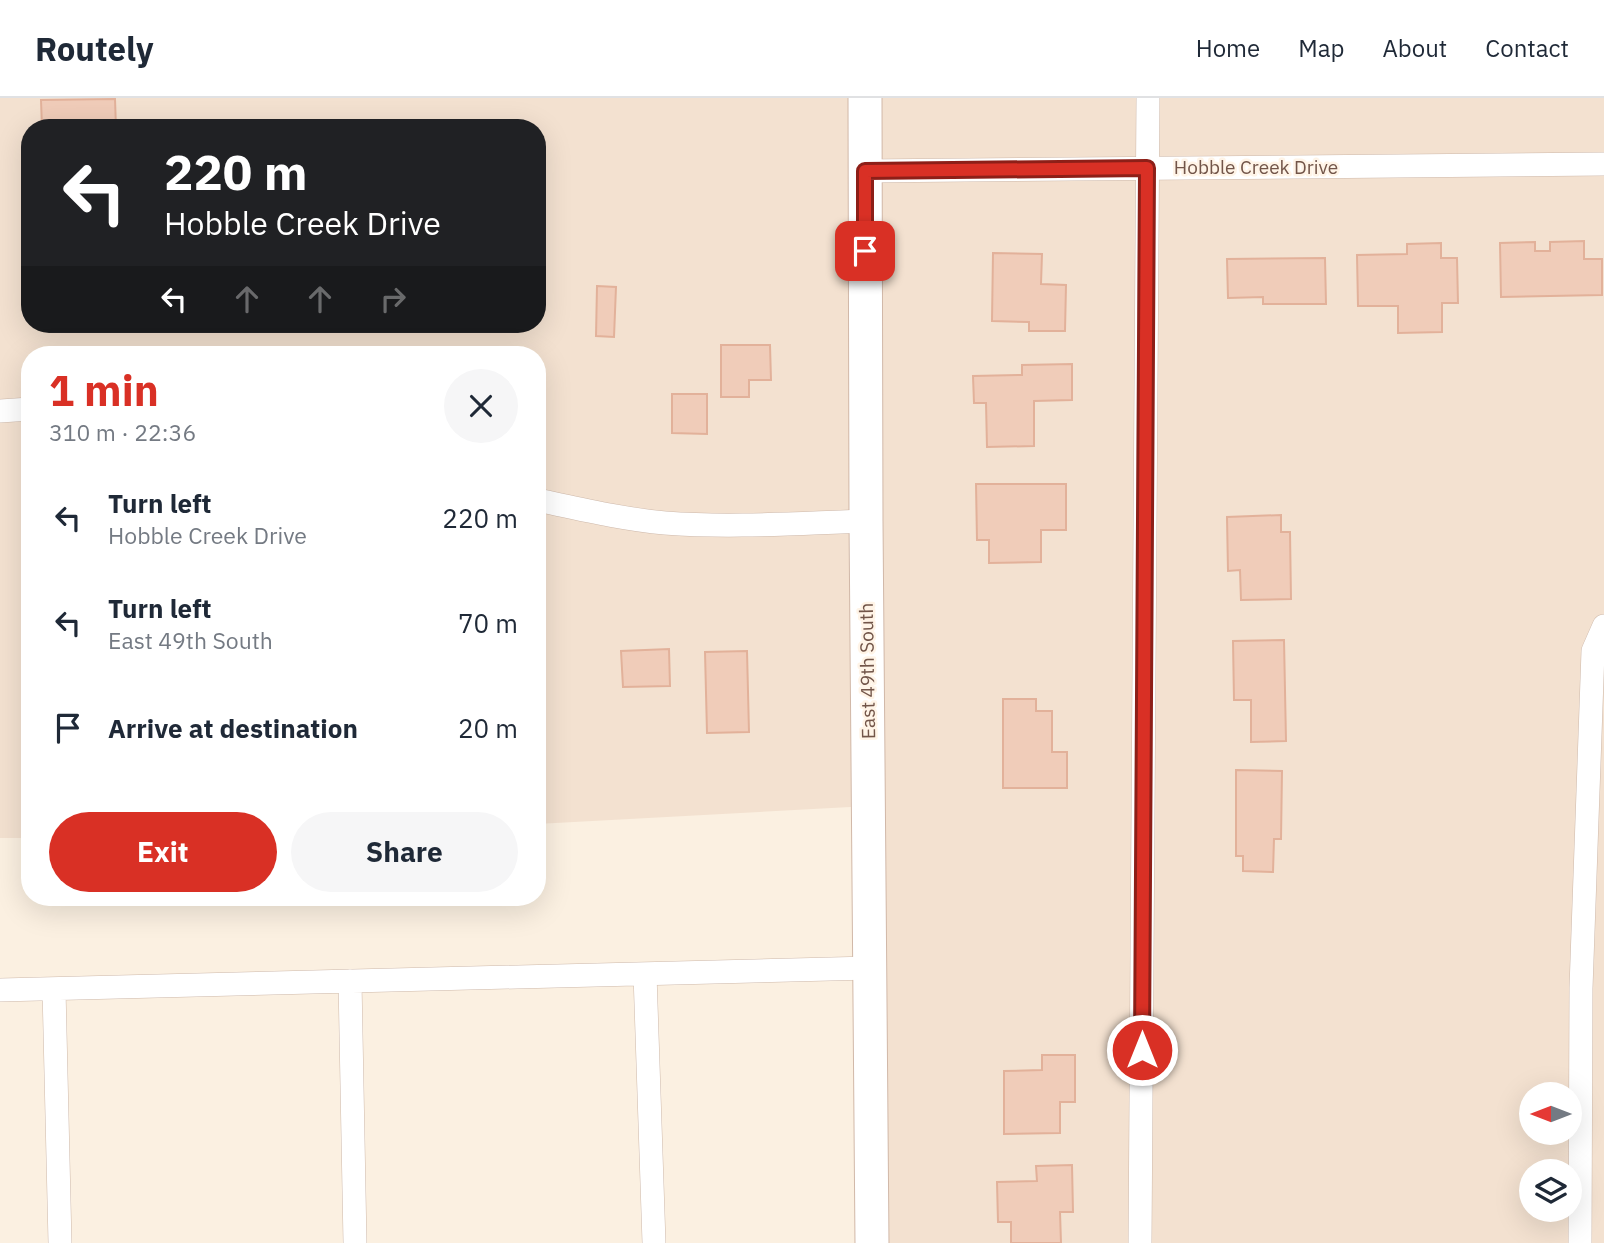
<!DOCTYPE html>
<html lang="en">
<head>
<meta charset="utf-8">
<style>
	body { margin:0; font-family:"IBM Plex Sans",sans-serif; background:#f6f6f7; color:#1f2937; height:100vh; display:flex; flex-direction:column; font-size:26px; white-space:nowrap }
	* { box-sizing:border-box; margin:0 }
	p { font-size:23px; color:#747a83 }
	.icon { flex:none; width:38px; height:38px; fill:none; stroke:currentColor; stroke-width:2; stroke-linecap:round; stroke-linejoin:round }
	.map { position:relative; flex:1; overflow:hidden }
	.panel { position:absolute; left:21px; top:248px; width:525px; height:560px; display:flex; flex-direction:column; background:#fff; border-radius:28px; box-shadow:0 7px 28px #0002 }
	.panel>* { flex:none }
	.hud { position:absolute; left:21px; top:21px; width:525px; height:214px; border-radius:28px; box-shadow:0 7px 28px #0002; background:#202124; color:#fff; overflow:hidden }
	.needle { width:46px; rotate:270deg }
	.buttons { position:absolute; left:1519px; top:984px; display:grid; gap:14px }
	.buttons a { display:grid; place-items:center; width:63px; height:63px; border-radius:50%; background:#fff; box-shadow:0 7px 28px #0002; font-size:35px }
	.pin { position:absolute; display:grid; place-items:center; width:60px; height:60px; color:#fff; margin:-30px; border-radius:14px; box-shadow:0 4px 10px #0006 }
	.me { position:absolute; width:77px; margin:-38px; rotate:0deg; stroke-linejoin:round; filter:drop-shadow(0 0 5px #0008) }
	.turn { display:flex; align-items:center; gap:24px; height:147px; padding:0 28px; font-size:32px }
	.turn .icon { width:91px; height:91px; stroke-width:2.5 }
	.turn b { display:block; font-size:49px; line-height:60px }
	.lanes { display:flex; align-items:center; height:66px; padding:0 28px; background:#0003; justify-content:center; gap:35px; direction:ltr }
	.lanes .off { opacity:.35 }
	.round { display:grid; place-items:center; flex:none; width:74px; height:74px; border-radius:37px; background:#f6f6f7 }
	.head { display:flex; align-items:center; justify-content:space-between; height:119px; padding:0 28px }
	h1 { font-size:42px; font-weight:800; line-height:52px; color:#d93025 }
	.cta { display:flex; gap:14px; margin-top:auto; padding:14px 28px }
	.cta a { flex:1; height:80px; border-radius:42px; background:#d93025; color:#fff; font-size:28px; font-weight:800; line-height:80px; text-align:center }
	.cta a+a { background:#f6f6f7; color:#1f2937 }
	ul { padding:0; list-style:none }
	li { display:flex; align-items:center; gap:21px; height:105px; padding:0 28px }
	li div { flex:1 }
	li b { display:block; font-size:26px }
	li em { font-style:normal }
	header { display:flex; align-items:center; gap:42px; box-sizing:border-box; height:98px; padding:0 35px; background:#fff; border-bottom:2px solid #e0e1e3 }
	header strong { font-size:33px }
	nav { display:flex; gap:38px; margin-inline-start:auto; font-size:24px }
	.map>svg:first-child { display:block }
</style>
</head>
<body>
<header>
<strong>Routely</strong>
<nav><a>Home</a><a>Map</a><a>About</a><a>Contact</a></nav>
</header>
<div class="map">
<svg width="1604" height="1145" viewBox="0 0 1604 1145">
	<rect width="100%" height="100%" fill="#fbf0e1"/>
	<path fill="#f3e1d0" fill-rule="evenodd" d="M 0,0 L 1604,0 L 1604,1145 L 872,1145 L 869,708 L 537,726 L 537,257 L 30,257 L 30,740 L 0,740 ZM 30,30 L 537,30 L 537,226 L 30,226 ZM 1531,996 L 1570,996 L 1570,1034 L 1531,1034 ZM 1531,1073 L 1570,1073 L 1570,1111 L 1531,1111 Z"/>
	<path fill="#f0ccb9" stroke="#e2b19a" stroke-width="2" d="M 115,1 L 116,30 L 42,30 L 41,2 Z
		M 1584,143 L 1584,161 L 1602,161 L 1602,197 L 1501,199 L 1500,145 L 1535,144 L 1535,153 L 1550,153 L 1550,144 Z
		M 1441,145 L 1441,160 L 1457,160 L 1458,205 L 1442,205 L 1442,234 L 1398,235 L 1398,208 L 1358,208 L 1357,157 L 1407,156 L 1407,146 Z
		M 993,155 L 1042,156 L 1041,186 L 1066,187 L 1065,233 L 1029,233 L 1029,224 L 992,223 Z
		M 1325,160 L 1326,206 L 1263,206 L 1263,199 L 1228,200 L 1227,161 Z
		M 597,188 L 616,189 L 614,239 L 596,238 Z
		M 45,226 L 83,226 L 83,229 L 45,229 Z
		M 721,247 L 770,247 L 771,282 L 749,282 L 749,299 L 721,299 Z
		M 1072,266 L 1072,302 L 1034,303 L 1034,348 L 987,349 L 986,305 L 974,305 L 973,278 L 1022,277 L 1022,267 Z
		M 672,296 L 707,296 L 707,336 L 672,335 Z
		M 976,386 L 1066,386 L 1066,432 L 1041,432 L 1041,464 L 989,465 L 989,442 L 977,442 Z
		M 1281,417 L 1281,434 L 1290,434 L 1291,501 L 1241,502 L 1240,472 L 1228,473 L 1227,419 Z
		M 1284,542 L 1286,643 L 1251,644 L 1251,602 L 1234,602 L 1233,543 Z
		M 669,551 L 670,588 L 623,589 L 621,553 Z
		M 747,553 L 749,634 L 707,635 L 705,554 Z
		M 1003,601 L 1036,601 L 1036,613 L 1052,613 L 1052,654 L 1067,654 L 1067,690 L 1003,690 Z
		M 1236,672 L 1282,673 L 1281,741 L 1274,741 L 1273,774 L 1243,773 L 1243,758 L 1236,758 Z
		M 1042,957 L 1075,957 L 1075,1004 L 1060,1004 L 1060,1035 L 1004,1036 L 1004,973 L 1042,972 Z
		M 1072,1067 L 1073,1114 L 1060,1114 L 1061,1145 L 1011,1145 L 1011,1124 L 998,1124 L 997,1084 L 1037,1083 L 1036,1068 Z"/>
	<g fill="none" stroke-linecap="round" stroke-linejoin="round">
		<defs>
			<path id="street" d="M 865,73 L 1604,66
				M 0,313 L 30,311
				M 537,402 C 580,411 622,421 665,425 C 732,430 799,425 866,423
				M 645,876 L 654,1145
				M 350,883 L 355,1145
				M 54,891 L 60,1145
				M 0,892 L 870,870
				M 1140,1145 L 1148,0
				M 1580,1145 L 1581,890 L 1593,553 L 1604,528"/>
			<path id="secondary" d="M 865,0 L 866,423 L 872,1145"/>
		</defs>
		<use href="#street" stroke="#ceb9ab" stroke-width="24"/>
		<use href="#secondary" stroke="#d1b8a8" stroke-width="35"/>
		<use href="#street" stroke="#fff" stroke-width="23"/>
		<use href="#secondary" stroke="#fff" stroke-width="33"/>
	</g>
	<g fill="none" stroke-linecap="round" stroke-linejoin="round">
		<defs>
			<path id="route" d="M 865,153 L 865,73 L 1147,70 L 1142,952"/>
		</defs>
		<use href="#route" stroke="#8d1f18" stroke-width="18"/>
		<use href="#route" stroke="#d93025" stroke-width="12"/>
	</g>
	<g text-anchor="middle" stroke-width="5" stroke-linejoin="round" paint-order="stroke">
		<g font-size="19" fill="#725549" stroke="#fff4e7">
			<text x="1256" y="76">Hobble Creek Drive</text>
			<text transform="translate(867 573) rotate(-91)" y="7">East 49th South</text>
		</g>
	</g>
</svg>
<div class="buttons">
<a><svg class="needle" viewBox="-14 -14 28 28"><path d="M0-13l5 13h-10z" fill="#e53935"/><path d="M0 13l5-13h-10z" fill="#747a83"/></svg></a>
<a><svg class="icon" aria-label="layers" viewBox="0 0 24 24"><path d="M12 4l9 5-9 5-9-5zM3 14l9 5 9-5"/></svg></a>
</div>
<div class="pin" style="left:865px;top:153px;background:#d93025"><svg class="icon" aria-label="arrive" viewBox="0 0 24 24"><path d="M6 21V4h12l-3 4 3 4H6"/></svg></div>
<svg class="me" style="left:1142px;top:952px" viewBox="-20 -20 40 40"><circle r="17" fill="#d93025" stroke="#fff" stroke-width="3"/><path d="M0-11L8 9 0 5-8 9z" fill="#fff"/></svg>
<div class="hud">
<div class="turn"><svg class="icon" aria-label="left" viewBox="0 0 24 24"><path d="M17 20v-9H6M10 6l-5 5 5 5"/></svg><div><b>220 m</b>Hobble Creek Drive</div></div>
<div class="lanes"><svg class="icon" aria-label="left" viewBox="0 0 24 24"><path d="M17 20v-9H6M10 6l-5 5 5 5"/></svg><svg class="icon off" aria-label="ahead" viewBox="0 0 24 24"><path d="M12 20V5M6 11l6-6 6 6"/></svg><svg class="icon off" aria-label="ahead" viewBox="0 0 24 24"><path d="M12 20V5M6 11l6-6 6 6"/></svg><svg class="icon off" aria-label="right" viewBox="0 0 24 24"><path d="M7 20v-9h11M14 6l5 5-5 5"/></svg></div>
</div>
<section class="panel">
<div class="head"><div><h1>1 min</h1><p>310 m · 22:36</p></div><a class="round"><svg class="icon" aria-label="close" viewBox="0 0 24 24"><path d="M6 6l12 12M18 6L6 18"/></svg></a></div>
<ul>
<li><svg class="icon" aria-label="left" viewBox="0 0 24 24"><path d="M17 20v-9H6M10 6l-5 5 5 5"/></svg><div><b>Turn left</b><p>Hobble Creek Drive</p></div><em>220 m</em></li>
<li><svg class="icon" aria-label="left" viewBox="0 0 24 24"><path d="M17 20v-9H6M10 6l-5 5 5 5"/></svg><div><b>Turn left</b><p>East 49th South</p></div><em>70 m</em></li>
<li><svg class="icon" aria-label="arrive" viewBox="0 0 24 24"><path d="M6 21V4h12l-3 4 3 4H6"/></svg><div><b>Arrive at destination</b></div><em>20 m</em></li>
</ul>
<div class="cta"><a>Exit</a><a>Share</a></div>
</section>
</div>
</body>
</html>
